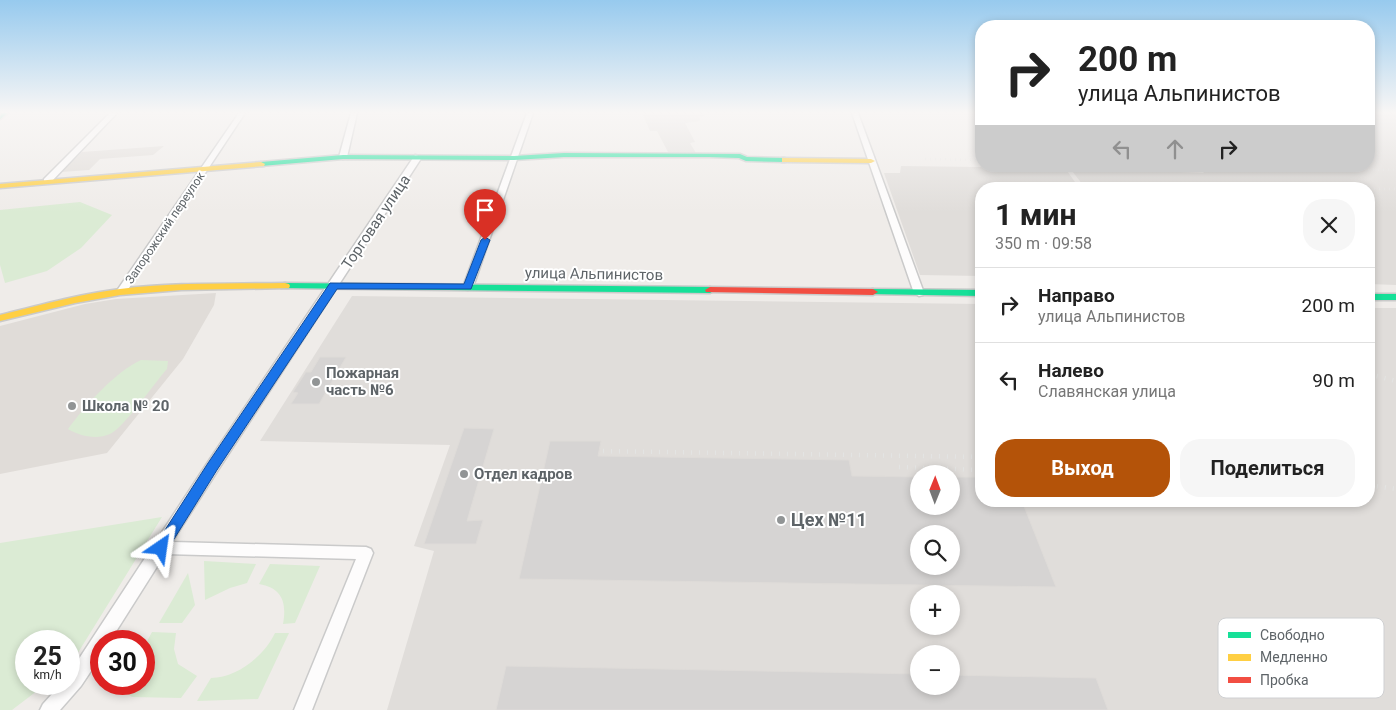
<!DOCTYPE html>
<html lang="ru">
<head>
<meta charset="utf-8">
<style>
	body { margin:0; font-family:Roboto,sans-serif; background:#f6f6f6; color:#222; height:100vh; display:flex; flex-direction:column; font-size:19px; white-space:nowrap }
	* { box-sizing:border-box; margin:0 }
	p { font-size:16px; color:#767676 }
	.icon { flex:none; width:28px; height:28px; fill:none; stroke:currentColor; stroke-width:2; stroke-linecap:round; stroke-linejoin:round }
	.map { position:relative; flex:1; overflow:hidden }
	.side { position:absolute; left:975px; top:182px; width:400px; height:325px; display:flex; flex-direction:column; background:#fff; border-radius:20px; box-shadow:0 2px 8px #0003 }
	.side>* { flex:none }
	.hud { position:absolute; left:975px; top:20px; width:400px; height:152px; border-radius:20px; box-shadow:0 2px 8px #0003; background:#fff; color:#222; overflow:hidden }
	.needle { width:32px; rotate:1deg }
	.fabs { position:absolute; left:910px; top:465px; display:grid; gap:10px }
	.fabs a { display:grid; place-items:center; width:50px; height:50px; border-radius:50%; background:#fff; box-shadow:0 2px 8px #0003; font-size:25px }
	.speed { position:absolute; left:15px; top:630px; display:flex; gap:10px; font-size:25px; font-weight:700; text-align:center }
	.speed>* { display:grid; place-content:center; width:65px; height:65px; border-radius:50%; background:#fff; box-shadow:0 2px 8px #0003; line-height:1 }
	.speed small { font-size:12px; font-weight:400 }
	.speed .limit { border:8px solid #d22; background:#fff; color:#111 }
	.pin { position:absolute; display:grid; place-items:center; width:42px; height:42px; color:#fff; margin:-51px -21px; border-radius:50% 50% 50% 0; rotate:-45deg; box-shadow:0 0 5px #0007 }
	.pin .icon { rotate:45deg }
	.me { position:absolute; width:55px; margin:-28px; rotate:32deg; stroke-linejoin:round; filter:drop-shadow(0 0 4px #0008) }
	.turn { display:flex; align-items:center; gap:18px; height:105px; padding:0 20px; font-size:22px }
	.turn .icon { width:65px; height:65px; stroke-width:2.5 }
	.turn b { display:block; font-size:35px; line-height:42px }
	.lanes { display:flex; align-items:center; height:48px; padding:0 20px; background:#0003; justify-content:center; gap:25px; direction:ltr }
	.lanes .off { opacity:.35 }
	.round { display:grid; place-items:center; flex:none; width:52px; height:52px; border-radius:20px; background:#f6f6f6 }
	.summary { display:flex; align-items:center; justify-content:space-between; height:85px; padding:0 20px }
	h1 { font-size:30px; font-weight:700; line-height:38px }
	.action { display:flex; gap:10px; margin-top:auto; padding:10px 20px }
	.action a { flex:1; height:58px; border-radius:20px; background:#b45309; color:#fff; font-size:20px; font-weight:700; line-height:58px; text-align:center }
	.action a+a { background:#f6f6f6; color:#222 }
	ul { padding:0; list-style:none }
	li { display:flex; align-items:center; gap:15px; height:75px; padding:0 20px; border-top:1px solid #e0e0e0 }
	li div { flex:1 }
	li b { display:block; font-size:19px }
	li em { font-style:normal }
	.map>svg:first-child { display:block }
</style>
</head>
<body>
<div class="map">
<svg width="1396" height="710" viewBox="0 0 1396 710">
	<rect width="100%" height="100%" fill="#efece9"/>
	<path fill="#e0ddda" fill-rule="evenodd" d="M 642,113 L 703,113 L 705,116 L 699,117 L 700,121 L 685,123 L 695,142 L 690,143 L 696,153 L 669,154 L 657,131 L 650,131 Z
		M 1369,113 L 1396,113 L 1396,285 L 1369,284 L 1369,189 L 1086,189 L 1069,167 L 1204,173 L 1197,166 L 1369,166 Z
		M 901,166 L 1065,168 L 1080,189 L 981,189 L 981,276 L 920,275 L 884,173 L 900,173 Z
		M 352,296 L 981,304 L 981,501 L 1369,501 L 1369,308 L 1396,308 L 1396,710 L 387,710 L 434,551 L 414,546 L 450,445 L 260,441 ZM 919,474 L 951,474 L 951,506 L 919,506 ZM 919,534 L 951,534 L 951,566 L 919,566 ZM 919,594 L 951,594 L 951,626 L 919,626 ZM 919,654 L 951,654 L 951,686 L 919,686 Z"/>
	<path fill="#e0dcd8" d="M 164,146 L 153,155 L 100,159 L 89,170 L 61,172 L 82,152 Z
		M 216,293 L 214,305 L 183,359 L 107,453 L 0,474 L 0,326 L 85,304 L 116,299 Z"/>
	<path fill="#dbebd4" d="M 80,202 L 112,215 L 81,248 L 47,271 L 5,283 L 0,265 L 0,210 Z
		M 141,360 L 168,361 L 167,369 C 155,382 123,429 110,434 C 96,440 80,436 68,429 C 85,406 115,372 141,360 Z
		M 162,517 L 71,664 L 69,666 L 69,641 L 26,641 L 26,684 L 46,684 L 12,710 L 0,710 L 0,543 Z
		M 204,561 L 256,564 L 247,583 L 230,588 L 205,600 Z
		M 270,564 L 320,566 L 295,623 L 283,624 C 287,602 282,588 259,584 Z
		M 188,573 L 195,605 L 182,623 L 159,623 Z
		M 152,632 L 176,633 L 174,649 L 178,664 L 197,676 L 181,698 L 132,697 L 120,689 L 123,684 L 144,684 L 144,647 Z
		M 275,633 L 289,633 L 258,699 L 197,701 L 211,678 C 237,678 264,656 275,633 Z"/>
	<path fill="#d6d4d3" stroke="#dedbd8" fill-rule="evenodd" d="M 320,357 L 346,357 L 319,404 L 291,404 L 298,393 L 293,392 L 306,372 L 311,372 Z
		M 464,428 L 494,429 L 467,521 L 483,520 L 476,544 L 424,544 Z
		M 550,441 L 601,441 L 598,456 L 849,460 L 852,476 L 919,477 L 919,506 L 951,506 L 951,477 L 981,477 L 981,501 L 1022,501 L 1056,587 L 519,579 ZM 919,534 L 951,534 L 951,566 L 919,566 Z
		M 506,666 L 919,674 L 919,686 L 951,686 L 951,675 L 1096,678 L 1108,710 L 496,710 Z"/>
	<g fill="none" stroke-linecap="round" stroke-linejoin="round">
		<defs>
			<path id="street" d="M 110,113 L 117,113 L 50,183 L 44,183 L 44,179 Z
				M 239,113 L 245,113 L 125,294 L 117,294 L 116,292 Z
				M 351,113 L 357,113 L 347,157 L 343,159 L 339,157 Z
				M 527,113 L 533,113 L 473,287 L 468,290 L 464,289 L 463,287 Z
				M 852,113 L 858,113 L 924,293 L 923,295 L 919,296 L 914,293 Z
				M 415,155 L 422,157 L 218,470 L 172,542 L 366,547 L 371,549 L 373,553 L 312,710 L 294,710 L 356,559 L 165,554 L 110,641 L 101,641 L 101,656 L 81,686 L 60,710 L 40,710 L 43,704 L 61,684 L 69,684 L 69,674 L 208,462 Z"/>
			<path id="fast" d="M 8,113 L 0,119 L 1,113 Z
				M 564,153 L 740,154 L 747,157 L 785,158 L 789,160 L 785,162 L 746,161 L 739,158 L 709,157 L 564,157 L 514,160 L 343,159 L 261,166 L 257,164 L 261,162 L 343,155 L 514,156 Z
				M 285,283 L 710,287 L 715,290 L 710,293 L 281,288 L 280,286 L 281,284 Z
				M 873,289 L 981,290 L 981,296 L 869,294 L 868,292 L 869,290 Z
				M 1369,294 L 1396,294 L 1396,300 L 1369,300 Z"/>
			<path id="slow" d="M 782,158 L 871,159 L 875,161 L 871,163 L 785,162 L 782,162 Z
				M 261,162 L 265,164 L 264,166 L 0,188 L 0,184 Z
				M 285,283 L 289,284 L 290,286 L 289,288 L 181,290 L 120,295 L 75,303 L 0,321 L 0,315 C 40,305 80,294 120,289 C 175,282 230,284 285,283 Z"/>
			<path id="jam" d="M 710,287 L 873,289 L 878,292 L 873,295 L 706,292 L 705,290 Z"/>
		</defs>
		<use href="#street" stroke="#cacaca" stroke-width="3"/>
		<use href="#fast" stroke="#cacaca" stroke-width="3"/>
		<use href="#slow" stroke="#cacaca" stroke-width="3"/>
		<use href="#jam" stroke="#cacaca" stroke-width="3"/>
		<use href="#street" fill="#fdfcfc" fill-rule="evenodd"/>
		<use href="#fast" fill="#16e098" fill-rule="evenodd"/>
		<use href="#slow" fill="#ffcf43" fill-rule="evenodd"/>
		<use href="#jam" fill="#f24e42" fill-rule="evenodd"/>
		<path stroke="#e3e4e3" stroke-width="2.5" stroke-dasharray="0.5 4.5" stroke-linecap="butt" d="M 925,159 L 981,160
			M 1173,166 L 1396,170
			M 1369,189 L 1396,189"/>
		<path stroke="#e3e4e3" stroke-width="4.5" stroke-dasharray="1 7" stroke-linecap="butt" d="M 1369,374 L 1396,381
			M 603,451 L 981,457
			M 899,467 L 981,470
			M 1369,485 L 1396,489"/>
	</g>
	<linearGradient id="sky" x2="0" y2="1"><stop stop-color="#97caee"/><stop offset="0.53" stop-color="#f8f6f5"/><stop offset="1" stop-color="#f8f6f5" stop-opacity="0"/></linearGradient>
	<rect width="1396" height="212" fill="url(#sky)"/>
	<path fill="#1a73e8" stroke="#114b97" d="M 485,237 L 490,240 L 471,289 L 337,289 L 217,470 L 166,552 L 161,554 L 156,552 L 153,548 L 156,544 L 208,463 L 330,283 L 464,284 L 481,240 Z"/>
	<g fill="#919495" stroke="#fff" stroke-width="2">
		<circle cx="316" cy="382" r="5"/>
		<circle cx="72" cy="406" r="5"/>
		<circle cx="464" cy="474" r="5"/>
		<circle cx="781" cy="520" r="5"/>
	</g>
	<g text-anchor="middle" stroke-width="4" stroke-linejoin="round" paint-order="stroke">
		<g font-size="12" fill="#5e6468" stroke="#fff">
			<text transform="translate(165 228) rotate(-56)" y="4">Запорожский переулок</text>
		</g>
		<g font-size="15" fill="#5e6468" stroke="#fff">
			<text transform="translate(376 222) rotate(-56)" y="5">Торговая улица</text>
			<text transform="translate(594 274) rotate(1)" y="5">улица Альпинистов</text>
		</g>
		<g font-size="15" font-weight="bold" fill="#5e6468" stroke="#fff" text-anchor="start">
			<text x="326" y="378">Пожарная<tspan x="326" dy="17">часть №6</tspan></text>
			<text x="82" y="411">Школа № 20</text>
			<text x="474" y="479">Отдел кадров</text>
		</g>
		<g font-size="18" font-weight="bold" fill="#5e6468" stroke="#fff" text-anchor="start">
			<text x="791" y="526">Цех №11</text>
		</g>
	</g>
	<rect x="1218" y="618" width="166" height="80" rx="8" fill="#fff" stroke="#cfd0d2" stroke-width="1"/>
	<rect x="1228" y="632" width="23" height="6" fill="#16e098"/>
	<rect x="1228" y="654" width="23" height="7" fill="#ffcf43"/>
	<rect x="1228" y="677" width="23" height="6" fill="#f24e42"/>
	<g font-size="14" fill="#5e6468">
		<text x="1260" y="640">Свободно</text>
		<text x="1260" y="662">Медленно</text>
		<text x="1260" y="685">Пробка</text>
	</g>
</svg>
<div class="fabs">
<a><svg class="needle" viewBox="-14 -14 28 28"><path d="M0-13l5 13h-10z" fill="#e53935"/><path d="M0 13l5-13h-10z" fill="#767676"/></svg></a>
<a><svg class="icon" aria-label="search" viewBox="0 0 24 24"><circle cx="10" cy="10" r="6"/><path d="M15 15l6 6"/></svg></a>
<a>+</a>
<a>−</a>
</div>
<div class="speed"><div>25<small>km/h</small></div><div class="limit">30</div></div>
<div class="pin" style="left:485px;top:240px;background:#d93025"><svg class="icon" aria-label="arrive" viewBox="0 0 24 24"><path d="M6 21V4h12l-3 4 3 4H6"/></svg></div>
<svg class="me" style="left:161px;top:548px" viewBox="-20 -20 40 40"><path d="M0-17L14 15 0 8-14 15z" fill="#1a73e8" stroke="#fff" stroke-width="4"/></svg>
<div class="hud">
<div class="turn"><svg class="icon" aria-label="right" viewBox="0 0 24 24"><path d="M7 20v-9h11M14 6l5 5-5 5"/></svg><div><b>200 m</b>улица Альпинистов</div></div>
<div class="lanes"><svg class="icon off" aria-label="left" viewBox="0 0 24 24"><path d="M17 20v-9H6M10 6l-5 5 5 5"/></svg><svg class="icon off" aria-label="ahead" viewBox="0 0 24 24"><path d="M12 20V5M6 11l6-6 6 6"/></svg><svg class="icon" aria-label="right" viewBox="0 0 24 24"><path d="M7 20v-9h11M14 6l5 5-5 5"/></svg></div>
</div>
<section class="side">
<div class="summary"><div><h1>1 мин</h1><p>350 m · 09:58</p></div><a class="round"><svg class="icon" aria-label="close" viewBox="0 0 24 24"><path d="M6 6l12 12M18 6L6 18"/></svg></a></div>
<ul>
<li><svg class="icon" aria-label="right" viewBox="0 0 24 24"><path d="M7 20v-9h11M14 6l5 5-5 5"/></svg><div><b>Направо</b><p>улица Альпинистов</p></div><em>200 m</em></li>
<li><svg class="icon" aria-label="left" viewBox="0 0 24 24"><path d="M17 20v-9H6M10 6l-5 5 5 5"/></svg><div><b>Налево</b><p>Славянская улица</p></div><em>90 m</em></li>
</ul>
<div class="action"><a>Выход</a><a>Поделиться</a></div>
</section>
</div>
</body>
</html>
